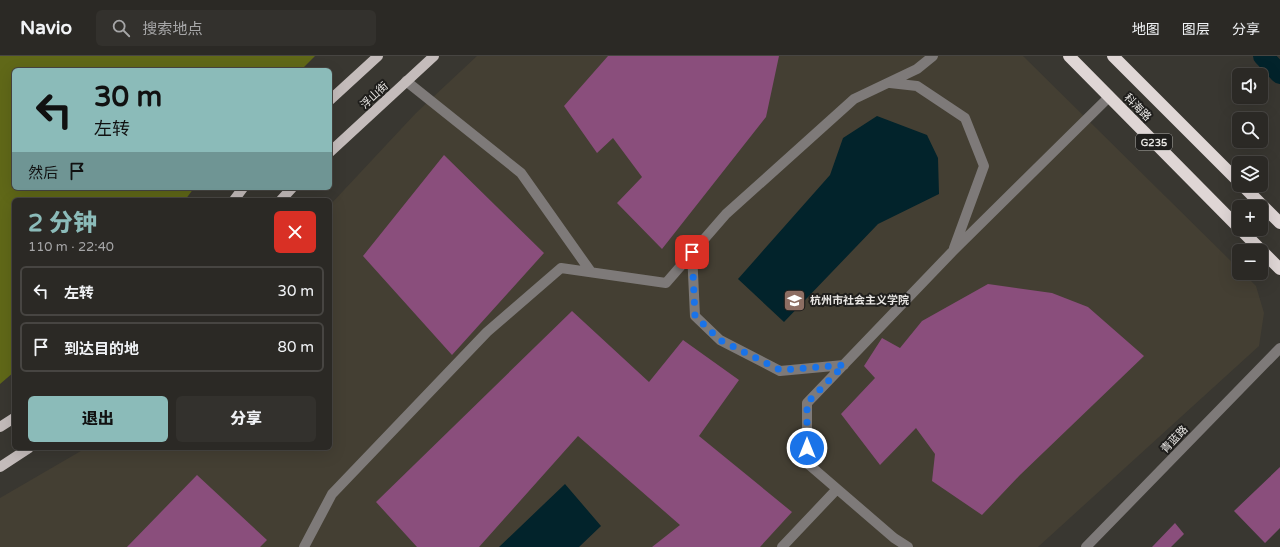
<!DOCTYPE html>
<html lang="zh">
<head>
<meta charset="utf-8">
<style>
	body { margin:0; font-family:"Varela Round","Noto Sans SC",sans-serif; background:#33312d; color:#f1f3f6; height:100vh; display:flex; flex-direction:column; font-size:15px; white-space:nowrap }
	* { box-sizing:border-box; margin:0 }
	p { font-size:13px; color:#a6a6a7 }
	.icon { flex:none; width:22px; height:22px; fill:none; stroke:currentColor; stroke-width:2; stroke-linecap:round; stroke-linejoin:round }
	.map { position:relative; flex:1; overflow:hidden }
	.side { position:absolute; left:12px; top:142px; width:320px; height:252px; display:flex; flex-direction:column; background:#2b2925; border-radius:6px; box-shadow:0 4px 16px #0002,0 0 0 1px #474542 }
	.side>* { flex:none }
	.banner { position:absolute; left:12px; top:12px; width:320px; height:122px; border-radius:6px; box-shadow:0 4px 16px #0002,0 0 0 1px #474542; background:#8bbbb9; color:#111; overflow:hidden }
	.buttons { position:absolute; left:1232px; top:12px; display:grid; gap:8px }
	.buttons a { display:grid; place-items:center; width:36px; height:36px; border-radius:6px; background:#2b2925; box-shadow:0 4px 16px #0002,0 0 0 1px #474542; font-size:20px }
	.pin { position:absolute; display:grid; place-items:center; width:34px; height:34px; color:#fff; margin:-17px; border-radius:8px; box-shadow:0 2px 6px #0006 }
	.me { position:absolute; width:44px; margin:-22px; rotate:0deg; stroke-linejoin:round; filter:drop-shadow(0 0 3px #0008) }
	.turn { display:flex; align-items:center; gap:14px; height:84px; padding:0 16px; font-size:18px }
	.turn .icon { width:52px; height:52px; stroke-width:2.5 }
	.turn b { display:block; font-size:28px; line-height:34px }
	.then { display:flex; align-items:center; height:38px; padding:0 16px; background:#0003; gap:8px; font-size:15px }
	.round { display:grid; place-items:center; flex:none; width:42px; height:42px; border-radius:6px; background:#33312d }
	.overview { display:flex; align-items:center; justify-content:space-between; height:68px; padding:0 16px }
	h1 { font-size:24px; font-weight:800; line-height:30px; color:#8bbbb9 }
	.primary-button { display:flex; gap:8px; margin-top:auto; padding:8px 16px }
	.primary-button a { flex:1; height:46px; border-radius:6px; background:#8bbbb9; color:#111; font-size:16px; font-weight:800; line-height:46px; text-align:center }
	.primary-button a+a { background:#33312d; color:#f1f3f6 }
	ul { padding:0; list-style:none }
	li { display:flex; align-items:center; gap:12px; height:50px; margin:0 8px 6px; padding:0 8px; border:2px solid #474542; border-radius:6px }
	li div { flex:1 }
	li b { display:block; font-size:15px }
	li em { font-style:normal }
	header { display:flex; align-items:center; gap:24px; box-sizing:border-box; height:56px; padding:0 20px; background:#2b2925; border-bottom:1px solid #474542 }
	header strong { font-size:19px }
	nav { display:flex; gap:22px; margin-inline-start:auto; font-size:14px }
	.search { width:280px; height:36px; background:#33312d; display:flex; align-items:center; gap:10px; box-sizing:border-box; padding:0 14px; border-radius:6px; color:#a6a6a7; font-size:15px }
	.map>svg:first-child { display:block }
</style>
</head>
<body>
<header>
<strong>Navio</strong>
<div class="search"><svg class="icon" aria-label="search" viewBox="0 0 24 24"><circle cx="10" cy="10" r="6"/><path d="M15 15l6 6"/></svg>搜索地点</div>
<nav><a>地图</a><a>图层</a><a>分享</a></nav>
</header>
<div class="map">
<svg width="1280" height="491" viewBox="0 0 1280 491">
	<rect width="100%" height="100%" fill="#393731"/>
	<path fill="#443f33" d="M 477,0 L 1023,0 L 1239,213 L 1239,217 L 1243,217 L 1256,230 L 1264,257 L 1259,290 L 1038,491 L 0,491 L 0,442 L 86,392 L 330,392 L 330,149 L 416,57 Z"/>
	<path fill="#606818" d="M 0,0 L 315,0 L 301,14 L 14,14 L 14,132 L 194,132 L 185,144 L 14,144 L 14,316 L 0,328 Z"/>
	<path fill="#02232b" d="M 877,60 L 927,79 L 938,102 L 939,138 L 878,168 L 784,266 L 738,223 L 830,119 L 843,82 Z
		M 565,428 L 601,470 L 579,491 L 499,491 Z"/>
	<g fill="none" stroke-linecap="round" stroke-linejoin="round">
		<path stroke="#02232b" stroke-width="20" d="M 1263,0 L 1280,18"/>
	</g>
	<path fill="#8a4e7c" d="M 608,0 L 779,0 L 766,61 L 662,193 L 617,147 L 642,121 L 613,82 L 597,97 L 564,50 Z
		M 444,99 L 544,197 L 452,299 L 363,200 Z
		M 988,228 L 1052,237 L 1088,251 L 1144,300 L 1020,419 L 982,459 L 932,425 L 935,398 L 916,372 L 880,409 L 841,358 L 875,322 L 864,310 L 882,282 L 900,292 L 922,265 Z
		M 572,255 L 649,326 L 683,284 L 739,324 L 699,380 L 792,456 L 760,491 L 652,491 L 680,469 L 578,380 L 479,491 L 417,491 L 376,446 Z
		M 1280,411 L 1280,472 L 1265,487 L 1234,455 Z
		M 197,419 L 267,484 L 260,491 L 127,491 Z
		M 1175,467 L 1184,478 L 1171,491 L 1152,491 Z"/>
	<g fill="none" stroke-linecap="round" stroke-linejoin="round">
		<path stroke="#7e7a79" stroke-width="10" d="M 406,25 L 521,117 L 591,216
			M 890,27 L 917,30 L 965,62 L 984,110 L 954,192
			M 692,196 L 695,260 L 720,284 L 780,315 L 844,309
			M 304,491 L 332,438 L 487,276 L 561,212 L 666,227 L 726,158 L 854,43 L 917,13 L 933,0
			M 782,491 L 837,433
			M 908,491 L 894,482 L 807,407 L 807,347 L 952,196 L 1109,41
			M 1086,491 L 1280,292"/>
		<path stroke="#c4bcbb" stroke-width="10" d="M 330,44 L 378,0
			M 330,96 L 434,0
			M 234,144 L 243,132
			M 281,144 L 292,132
			M 0,371 L 14,362
			M 0,411 L 29,392"/>
		<path stroke="#dfd6d5" stroke-width="12" d="M 1069,0 L 1239,172
			M 1113,0 L 1239,126
			M 1242,129 L 1280,167
			M 1240,173 L 1280,213"/>
	</g>
	<g fill="none" stroke-linecap="round" stroke-linejoin="round">
		<path stroke="#1a73e8" stroke-width="7" stroke-dasharray="0 12.6" d="M 692,196 L 695,260 L 720,284 L 780,314 L 844,309 L 807,347 L 807,392"/>
	</g>
	<defs>
		<symbol id="school-square" viewBox="-11 -11 22 22"><rect x="-9" y="-9" width="18" height="18" rx="4" fill="#8d6e63" stroke="#1f1e1c"/><path d="M0-5L7-2L0 1L-7-2ZM-4 1L0 2.5L4 1V4Q0 6-4 4Z" fill="#fff"/></symbol>
	</defs>
	<g fill-rule="evenodd">
		<use href="#school-square" x="782" y="232" width="25" height="25"/>
	</g>
	<g text-anchor="middle" stroke-width="4" stroke-linejoin="round" paint-order="stroke">
		<rect fill="#1f1e1c" stroke="#acaba8" stroke-width="1" x="1136" y="78" width="36" height="16" rx="3"/>
		<g font-size="10" font-weight="bold" fill="#e9e7e4">
			<text x="1154" y="90">G235</text>
		</g>
		<g font-size="11" fill="#e9e7e4" stroke="#1f1e1c">
			<text transform="translate(374 39) rotate(-43)" y="4">浮山街</text>
			<text transform="translate(1138 51) rotate(45)" y="4">科海路</text>
			<text transform="translate(1174 383) rotate(-46)" y="4">青蓝路</text>
		</g>
		<g font-size="11" font-weight="bold" fill="#e9e7e4" stroke="#1f1e1c" text-anchor="start">
			<text x="810" y="248">杭州市社会主义学院</text>
		</g>
	</g>
</svg>
<div class="buttons">
<a><svg class="icon" aria-label="sound" viewBox="0 0 24 24"><path d="M4 9h4l5-4v14l-5-4H4zM17 9q2 3 0 6"/></svg></a>
<a><svg class="icon" aria-label="search" viewBox="0 0 24 24"><circle cx="10" cy="10" r="6"/><path d="M15 15l6 6"/></svg></a>
<a><svg class="icon" aria-label="layers" viewBox="0 0 24 24"><path d="M12 4l9 5-9 5-9-5zM3 14l9 5 9-5"/></svg></a>
<a>+</a>
<a>−</a>
</div>
<div class="pin" style="left:692px;top:196px;background:#d93025"><svg class="icon" aria-label="arrive" viewBox="0 0 24 24"><path d="M6 21V4h12l-3 4 3 4H6"/></svg></div>
<svg class="me" style="left:807px;top:392px" viewBox="-20 -20 40 40"><circle r="17" fill="#1a73e8" stroke="#fff" stroke-width="3"/><path d="M0-11L8 9 0 5-8 9z" fill="#fff"/></svg>
<div class="banner">
<div class="turn"><svg class="icon" aria-label="left" viewBox="0 0 24 24"><path d="M17 20v-9H6M10 6l-5 5 5 5"/></svg><div><b>30 m</b>左转</div></div>
<div class="then">然后<svg class="icon" aria-label="arrive" viewBox="0 0 24 24"><path d="M6 21V4h12l-3 4 3 4H6"/></svg></div>
</div>
<section class="side">
<div class="overview"><div><h1>2 分钟</h1><p>110 m · 22:40</p></div><a class="round" style="background:#d93025;color:#fff"><svg class="icon" aria-label="close" viewBox="0 0 24 24"><path d="M6 6l12 12M18 6L6 18"/></svg></a></div>
<ul>
<li><svg class="icon" aria-label="left" viewBox="0 0 24 24"><path d="M17 20v-9H6M10 6l-5 5 5 5"/></svg><div><b>左转</b></div><em>30 m</em></li>
<li><svg class="icon" aria-label="arrive" viewBox="0 0 24 24"><path d="M6 21V4h12l-3 4 3 4H6"/></svg><div><b>到达目的地</b></div><em>80 m</em></li>
</ul>
<div class="primary-button"><a>退出</a><a>分享</a></div>
</section>
</div>
</body>
</html>
